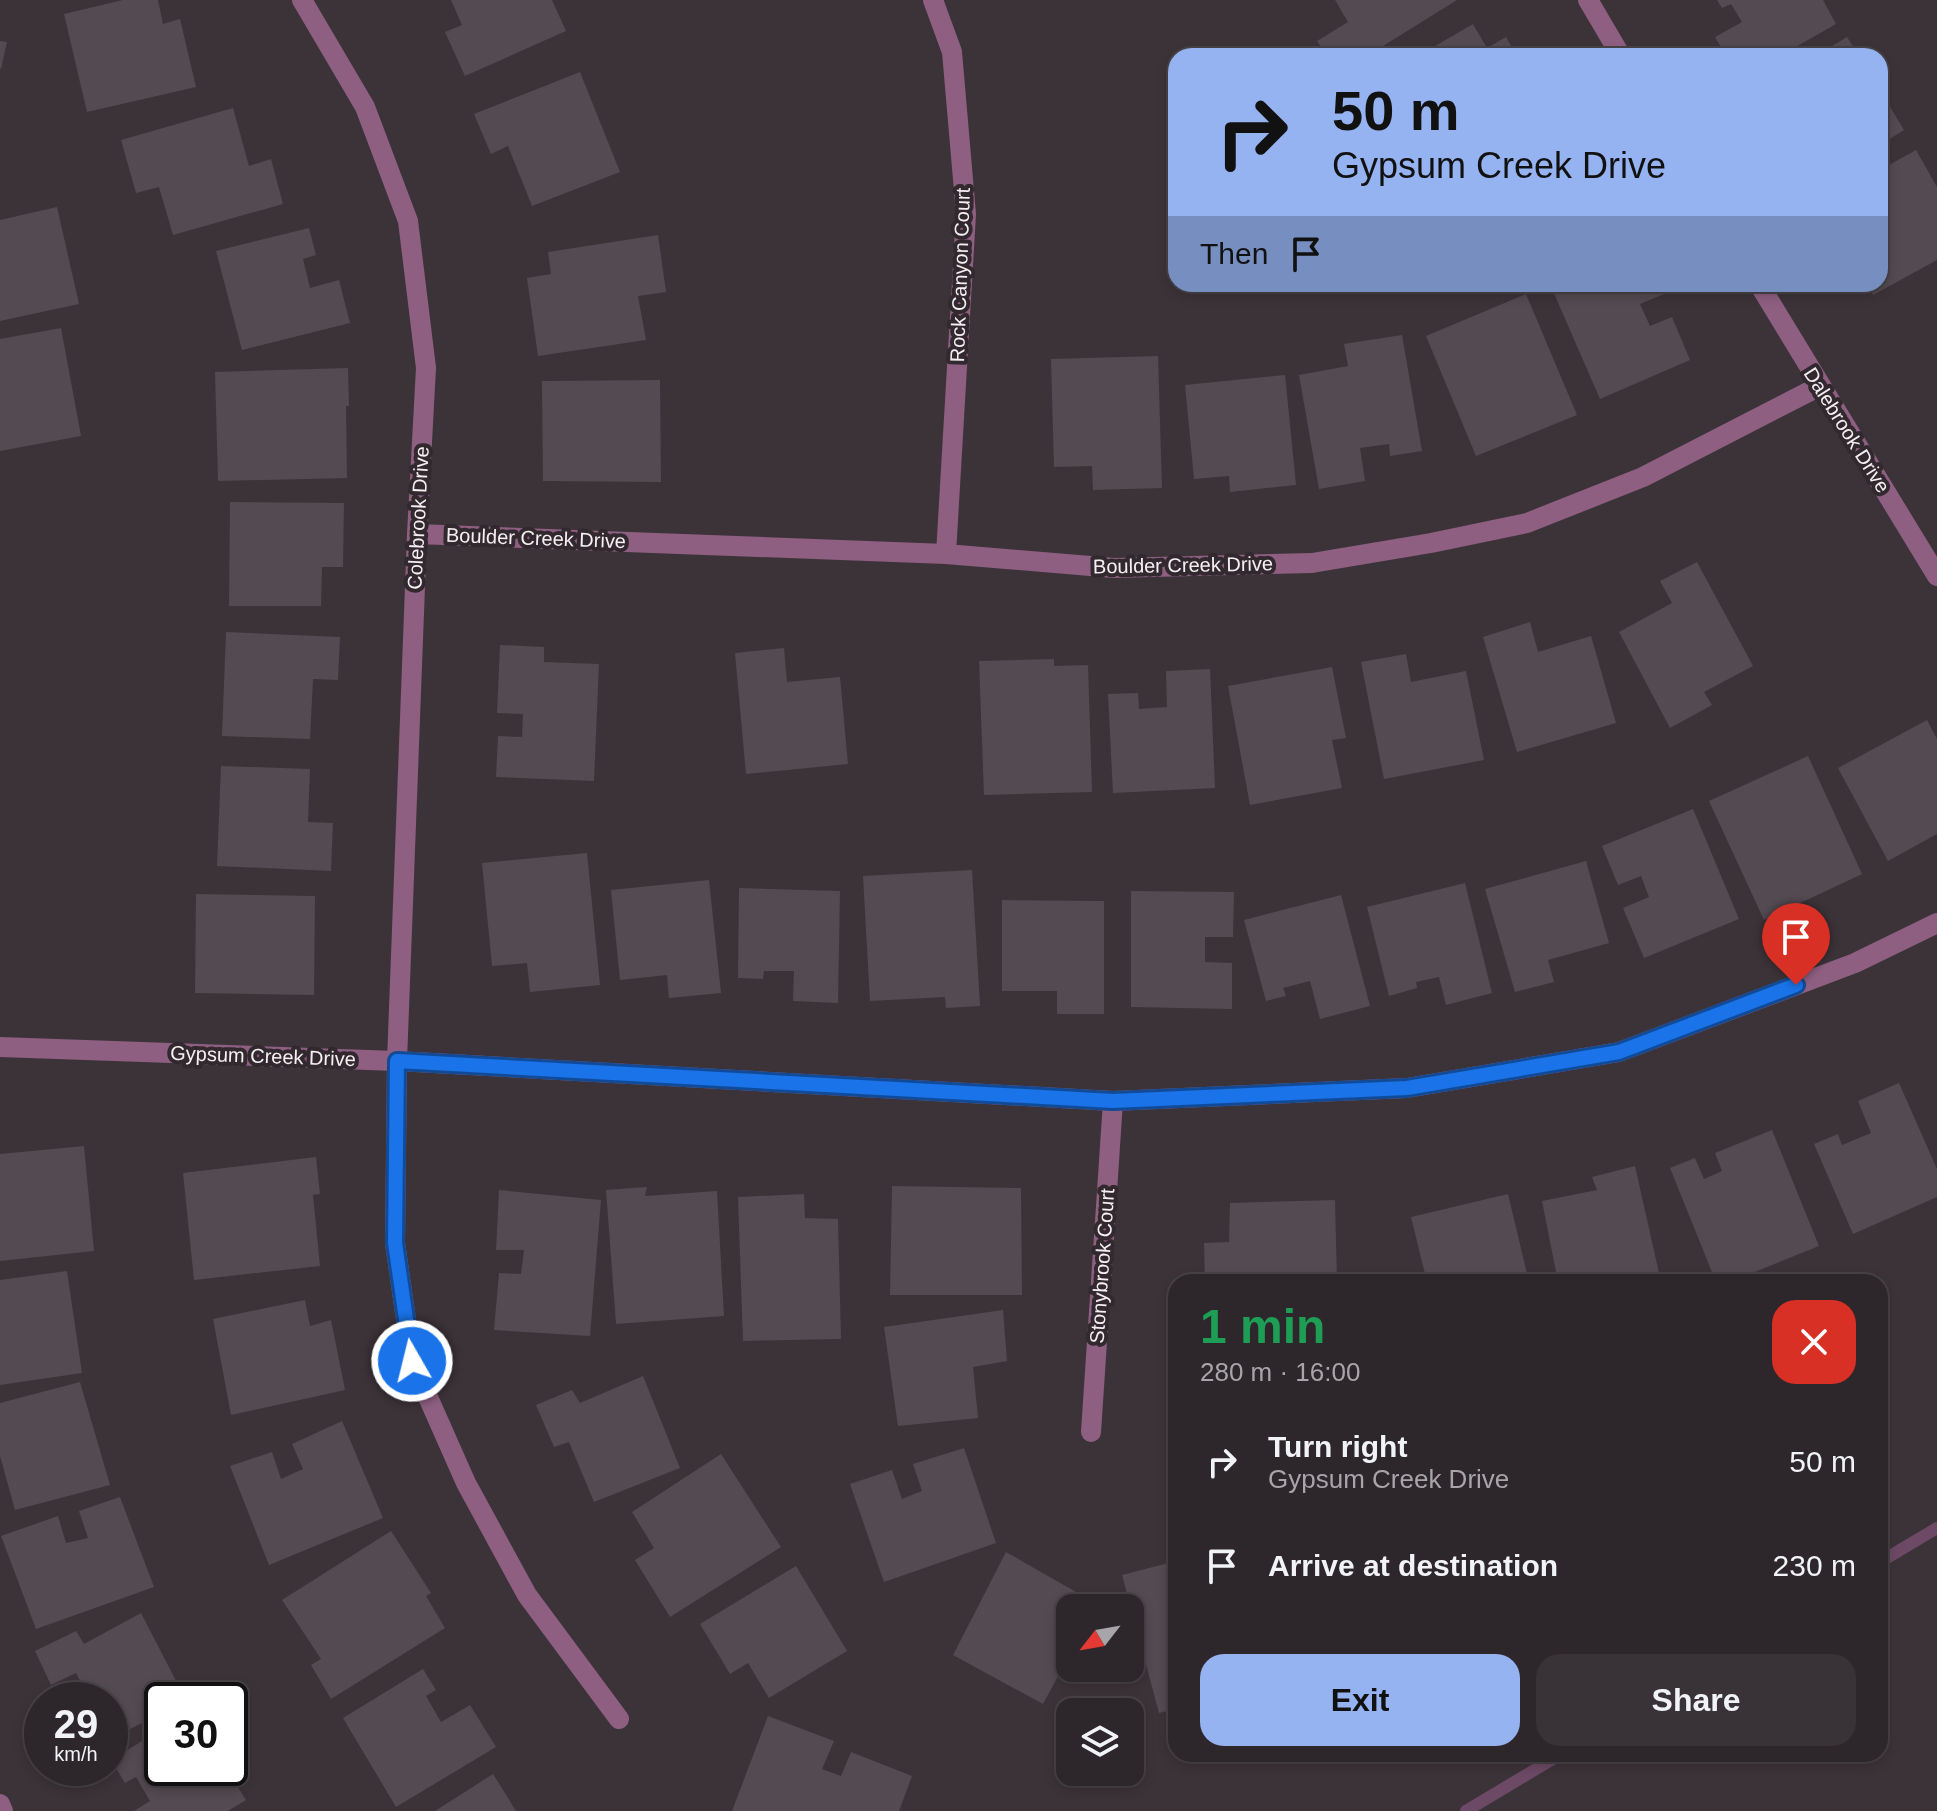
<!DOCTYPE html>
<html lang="en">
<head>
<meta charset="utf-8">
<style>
	body { margin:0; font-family:Arial,sans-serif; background:#393237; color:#f1f3f6; height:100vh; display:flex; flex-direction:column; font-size:30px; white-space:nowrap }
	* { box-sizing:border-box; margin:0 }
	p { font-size:26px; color:#a7a5a9 }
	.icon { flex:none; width:44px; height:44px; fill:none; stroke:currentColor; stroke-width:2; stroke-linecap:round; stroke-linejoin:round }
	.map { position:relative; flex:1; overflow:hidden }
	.sheet { position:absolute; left:1168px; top:1274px; width:720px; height:488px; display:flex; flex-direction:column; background:#2d262b; border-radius:24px; box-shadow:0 4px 12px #0003,0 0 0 2px #484347 }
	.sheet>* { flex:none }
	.top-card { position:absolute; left:1168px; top:48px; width:720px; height:244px; border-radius:24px; box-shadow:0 4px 12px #0003,0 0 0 2px #484347; background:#95b2f1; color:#111; overflow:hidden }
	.needle { width:52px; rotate:239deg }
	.fabs { position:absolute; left:1056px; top:1594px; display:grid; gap:16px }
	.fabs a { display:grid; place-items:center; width:88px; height:88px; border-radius:16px; background:#2d262b; box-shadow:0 4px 12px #0003,0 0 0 2px #484347; font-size:40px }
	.speed { position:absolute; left:24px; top:1682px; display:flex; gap:16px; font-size:40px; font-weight:700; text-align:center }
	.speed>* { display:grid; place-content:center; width:104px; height:104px; border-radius:50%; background:#2d262b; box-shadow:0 4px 12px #0003,0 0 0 2px #484347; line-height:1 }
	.speed small { font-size:20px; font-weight:400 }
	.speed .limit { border:4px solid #111; border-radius:12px; background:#fff; color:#111 }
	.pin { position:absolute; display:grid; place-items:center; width:68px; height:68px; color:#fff; margin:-82px -34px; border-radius:50% 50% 50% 0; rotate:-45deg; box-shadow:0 0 8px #0007 }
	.pin .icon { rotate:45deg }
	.me { position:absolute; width:88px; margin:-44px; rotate:352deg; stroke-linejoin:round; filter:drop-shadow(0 0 6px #0008) }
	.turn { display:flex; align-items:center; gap:28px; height:168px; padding:0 32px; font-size:36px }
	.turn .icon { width:104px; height:104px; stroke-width:2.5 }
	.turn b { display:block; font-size:56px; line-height:68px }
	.then { display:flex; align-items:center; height:76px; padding:0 32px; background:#0003; gap:16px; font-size:30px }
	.round { display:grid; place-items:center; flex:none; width:84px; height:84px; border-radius:24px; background:#393237 }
	.summary { display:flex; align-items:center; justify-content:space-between; height:136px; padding:0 32px }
	h1 { font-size:48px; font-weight:700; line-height:60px; color:#1e9e55 }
	.cta { display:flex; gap:16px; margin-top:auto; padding:16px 32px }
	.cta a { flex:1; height:92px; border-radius:24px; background:#95b2f1; color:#111; font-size:32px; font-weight:700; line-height:92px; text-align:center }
	.cta a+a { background:#393237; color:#f1f3f6 }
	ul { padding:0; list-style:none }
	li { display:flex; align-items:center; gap:24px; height:104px; padding:0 32px }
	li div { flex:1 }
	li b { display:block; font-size:30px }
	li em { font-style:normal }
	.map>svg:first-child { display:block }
</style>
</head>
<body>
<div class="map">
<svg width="1937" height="1811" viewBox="0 0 1937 1811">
	<rect width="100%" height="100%" fill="#3c3339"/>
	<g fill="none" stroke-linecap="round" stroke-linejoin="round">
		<path stroke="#6c4965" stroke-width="12" d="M 1880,1562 L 1937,1528
			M 1466,1811 L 1561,1754"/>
	</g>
	<path fill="#544a51" d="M 123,0 L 158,0 L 163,24 L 180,19 L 196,87 L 87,112 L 64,14 Z
		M 451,0 L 552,0 L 566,31 L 465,76 L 445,32 L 462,25 Z
		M 1335,0 L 1457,0 L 1367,56 L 1327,56 L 1317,41 L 1348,22 Z
		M 1717,0 L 1823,0 L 1836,24 L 1780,56 L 1726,56 L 1715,37 L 1742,22 L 1731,4 L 1722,8 Z
		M 1473,24 L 1487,48 L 1506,37 L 1517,56 L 1418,56 Z
		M 1847,37 L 1859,56 L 1816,56 Z
		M 0,41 L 7,42 L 1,69 L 0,68 Z
		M 580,72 L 620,172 L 532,206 L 508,146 L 491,154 L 474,114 Z
		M 1880,90 L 1904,130 L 1880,145 Z
		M 233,108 L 249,166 L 271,159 L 283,204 L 173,235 L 159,187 L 136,193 L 121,140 Z
		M 1916,150 L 1937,187 L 1937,260 L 1873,295 L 1867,284 L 1880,284 L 1880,170 Z
		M 57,207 L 79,304 L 0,321 L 0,220 Z
		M 309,228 L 316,255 L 303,259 L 310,288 L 339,280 L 350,323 L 242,350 L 216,251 Z
		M 658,235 L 666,292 L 638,296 L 646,340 L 538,356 L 527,278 L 551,274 L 548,252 Z
		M 1570,284 L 1659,284 L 1664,294 L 1640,304 L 1650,326 L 1672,317 L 1690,360 L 1600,399 L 1553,291 Z
		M 1526,294 L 1577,415 L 1476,456 L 1426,336 Z
		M 61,328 L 81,436 L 0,451 L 0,339 Z
		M 1402,335 L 1422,451 L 1390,456 L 1389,444 L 1360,448 L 1365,481 L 1319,489 L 1299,375 L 1348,366 L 1344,344 Z
		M 1158,356 L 1162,488 L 1093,490 L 1092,466 L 1054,467 L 1051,359 Z
		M 348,368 L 349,406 L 346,406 L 347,478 L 218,481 L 215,372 Z
		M 1285,375 L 1296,485 L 1230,492 L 1229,476 L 1194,479 L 1185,385 Z
		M 660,380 L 661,482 L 543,481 L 542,381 Z
		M 230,502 L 344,503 L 343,567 L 322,567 L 321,606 L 229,606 Z
		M 1697,562 L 1753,666 L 1704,692 L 1712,705 L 1670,728 L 1619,632 L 1672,603 L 1660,581 Z
		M 1530,622 L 1538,652 L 1591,636 L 1616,723 L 1517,752 L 1483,637 Z
		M 226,632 L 340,637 L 338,680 L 313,679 L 310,739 L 222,736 Z
		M 500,645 L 544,647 L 544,662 L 599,664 L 594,781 L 496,777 L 498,736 L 522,737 L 523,714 L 497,713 Z
		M 784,648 L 787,682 L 840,677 L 848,764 L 746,774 L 735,653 Z
		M 1406,654 L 1411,682 L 1466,671 L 1484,760 L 1384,779 L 1361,662 Z
		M 1054,659 L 1054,666 L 1088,665 L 1092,792 L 984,795 L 979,661 Z
		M 1332,667 L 1346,738 L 1332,740 L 1342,788 L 1250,805 L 1228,686 Z
		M 1210,669 L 1215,788 L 1113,793 L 1108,694 L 1138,693 L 1139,709 L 1167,707 L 1166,671 Z
		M 1927,720 L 1937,739 L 1937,834 L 1888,861 L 1838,768 Z
		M 1808,756 L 1862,874 L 1764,920 L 1709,801 Z
		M 221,766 L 310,769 L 308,822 L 333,823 L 331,871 L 217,866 Z
		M 1693,809 L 1739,919 L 1644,958 L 1623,908 L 1649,897 L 1641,876 L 1618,885 L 1602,846 Z
		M 587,853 L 600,985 L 530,992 L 527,963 L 492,966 L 482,863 Z
		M 1586,861 L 1609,943 L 1548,960 L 1554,982 L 1515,992 L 1485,889 Z
		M 972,870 L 980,1006 L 946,1008 L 945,997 L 870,1001 L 863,876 Z
		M 709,880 L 721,993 L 669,998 L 667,975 L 620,980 L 611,890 Z
		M 1465,883 L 1492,993 L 1446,1005 L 1439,977 L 1416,982 L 1417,988 L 1389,996 L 1367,907 Z
		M 739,888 L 840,891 L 838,1003 L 793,1001 L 794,971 L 764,971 L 763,979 L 738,978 Z
		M 1131,891 L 1234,892 L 1233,937 L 1205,937 L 1205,962 L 1232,963 L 1232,1009 L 1131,1007 Z
		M 196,894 L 315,896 L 314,995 L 195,993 Z
		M 1341,895 L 1370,1006 L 1320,1019 L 1310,981 L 1283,988 L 1286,996 L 1266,1001 L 1244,920 Z
		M 1002,900 L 1104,901 L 1104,1014 L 1057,1014 L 1057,991 L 1002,991 Z
		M 1899,1083 L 1937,1169 L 1937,1197 L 1853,1234 L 1814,1144 L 1838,1134 L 1842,1145 L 1871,1133 L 1858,1101 Z
		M 1772,1130 L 1819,1246 L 1730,1282 L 1716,1282 L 1670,1168 L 1695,1158 L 1704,1179 L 1722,1171 L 1715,1153 Z
		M 84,1146 L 94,1251 L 0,1261 L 0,1154 Z
		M 316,1157 L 320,1194 L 313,1195 L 320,1266 L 194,1280 L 183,1173 Z
		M 1635,1166 L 1661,1282 L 1558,1282 L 1542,1201 L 1597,1190 L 1592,1177 Z
		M 892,1186 L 1021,1188 L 1022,1295 L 890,1295 Z
		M 647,1187 L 645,1196 L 717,1191 L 724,1316 L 616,1324 L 606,1190 Z
		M 499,1190 L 601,1200 L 590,1336 L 494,1330 L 499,1273 L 521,1274 L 524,1250 L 496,1250 Z
		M 804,1194 L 805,1218 L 838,1219 L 841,1339 L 743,1341 L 738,1197 Z
		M 1508,1194 L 1529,1282 L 1427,1282 L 1411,1217 Z
		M 1335,1200 L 1337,1282 L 1205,1282 L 1204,1243 L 1229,1242 L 1230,1203 Z
		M 67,1271 L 82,1373 L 0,1385 L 0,1280 Z
		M 305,1300 L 310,1326 L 331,1320 L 345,1390 L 231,1415 L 213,1319 Z
		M 1003,1310 L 1007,1361 L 973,1367 L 978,1418 L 898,1426 L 884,1327 Z
		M 643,1376 L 680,1468 L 594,1502 L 569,1442 L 554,1447 L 536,1405 L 572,1390 L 580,1403 Z
		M 80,1382 L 110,1485 L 15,1510 L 0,1456 L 0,1403 Z
		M 342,1421 L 383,1518 L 269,1565 L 230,1466 L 272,1452 L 281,1479 L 303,1469 L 292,1444 Z
		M 964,1448 L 996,1543 L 884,1582 L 850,1484 L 892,1470 L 902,1499 L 922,1491 L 913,1464 Z
		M 721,1454 L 781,1547 L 670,1617 L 635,1560 L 654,1548 L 632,1512 Z
		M 120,1497 L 154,1587 L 36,1629 L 1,1536 L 58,1516 L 66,1543 L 88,1538 L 79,1511 Z
		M 391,1531 L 431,1593 L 426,1596 L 445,1628 L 331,1699 L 311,1665 L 321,1659 L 282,1600 Z
		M 1006,1552 L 1097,1604 L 1095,1608 L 1070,1608 L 1070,1654 L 1043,1704 L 953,1655 Z
		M 1176,1561 L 1176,1709 L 1159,1713 L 1122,1575 Z
		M 796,1566 L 847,1651 L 769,1698 L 748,1663 L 730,1674 L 700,1624 Z
		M 141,1613 L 186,1700 L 162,1700 L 162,1713 L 110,1739 L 110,1700 L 90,1700 L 76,1673 L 51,1685 L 35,1651 L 76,1631 L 84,1644 Z
		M 423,1669 L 436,1690 L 426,1696 L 441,1722 L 470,1705 L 496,1747 L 396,1807 L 343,1718 Z
		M 768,1716 L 834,1741 L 822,1769 L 841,1776 L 851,1752 L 912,1776 L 899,1811 L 732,1811 Z
		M 162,1729 L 162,1768 L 226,1768 L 246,1800 L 228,1811 L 134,1811 L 150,1801 L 136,1777 L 125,1783 L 111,1760 Z
		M 493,1774 L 516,1811 L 435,1811 Z"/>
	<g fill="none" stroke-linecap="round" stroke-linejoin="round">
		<path stroke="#8f5f81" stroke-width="20" d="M 302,0 L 365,107 L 408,221 L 426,368 L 417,534 L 397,1061 L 395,1243 L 412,1361 L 466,1483 L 527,1595 L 619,1719
			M 933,0 L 952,52 L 966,214 L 946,554
			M 1588,0 L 1621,56
			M 1759,284 L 1937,576
			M 417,534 L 946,554 L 1114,568 L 1312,563 L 1431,543 L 1527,523 L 1643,477 L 1820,386
			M 0,1047 L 397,1061 L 1113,1101 L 1407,1088 L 1619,1052 L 1855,963 L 1937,923
			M 1091,1432 L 1113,1101
			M 0,1804 L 3,1811"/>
	</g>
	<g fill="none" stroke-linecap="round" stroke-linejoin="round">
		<defs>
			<path id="route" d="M 412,1361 L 395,1243 L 397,1061 L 1113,1101 L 1407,1088 L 1619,1052 L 1796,985"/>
		</defs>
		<use href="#route" stroke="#114b97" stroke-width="20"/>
		<use href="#route" stroke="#1a73e8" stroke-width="14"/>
	</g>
	<g text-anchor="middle" stroke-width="8" stroke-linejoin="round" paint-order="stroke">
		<g font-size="20" fill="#f5eff3" stroke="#32292f">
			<text transform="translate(960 275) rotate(-88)" y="7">Rock Canyon Court</text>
			<text transform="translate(1847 430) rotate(58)" y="7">Dalebrook Drive</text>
			<text transform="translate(418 518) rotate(-87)" y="7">Colebrook Drive</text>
			<text transform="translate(536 538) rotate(2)" y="7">Boulder Creek Drive</text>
			<text transform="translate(1183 565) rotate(-1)" y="7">Boulder Creek Drive</text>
			<text transform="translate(263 1056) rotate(2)" y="7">Gypsum Creek Drive</text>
			<text transform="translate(1102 1266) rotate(-86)" y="7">Stonybrook Court</text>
		</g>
	</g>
</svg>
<div class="fabs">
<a><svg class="needle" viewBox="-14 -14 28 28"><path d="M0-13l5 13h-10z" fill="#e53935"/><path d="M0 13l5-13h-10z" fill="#a7a5a9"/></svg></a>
<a><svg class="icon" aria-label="layers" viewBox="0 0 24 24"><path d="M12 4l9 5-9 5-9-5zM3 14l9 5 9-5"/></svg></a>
</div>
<div class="speed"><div>29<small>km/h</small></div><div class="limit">30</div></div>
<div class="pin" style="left:1796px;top:985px;background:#d93025"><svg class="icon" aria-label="arrive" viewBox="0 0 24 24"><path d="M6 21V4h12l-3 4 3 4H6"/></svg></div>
<svg class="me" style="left:412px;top:1361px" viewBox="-20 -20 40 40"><circle r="17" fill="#1a73e8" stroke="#fff" stroke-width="3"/><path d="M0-11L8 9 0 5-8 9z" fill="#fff"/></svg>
<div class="top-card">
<div class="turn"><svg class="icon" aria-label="right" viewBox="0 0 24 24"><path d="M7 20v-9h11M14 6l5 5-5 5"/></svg><div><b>50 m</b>Gypsum Creek Drive</div></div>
<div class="then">Then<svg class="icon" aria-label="arrive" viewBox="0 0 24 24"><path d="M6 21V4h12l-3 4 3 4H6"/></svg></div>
</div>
<section class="sheet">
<div class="summary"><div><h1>1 min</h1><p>280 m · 16:00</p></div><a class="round" style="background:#d93025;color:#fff"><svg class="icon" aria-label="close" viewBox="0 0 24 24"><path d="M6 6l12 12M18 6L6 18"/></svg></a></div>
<ul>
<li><svg class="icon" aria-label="right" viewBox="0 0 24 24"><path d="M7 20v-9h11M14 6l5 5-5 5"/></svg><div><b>Turn right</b><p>Gypsum Creek Drive</p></div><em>50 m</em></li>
<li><svg class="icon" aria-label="arrive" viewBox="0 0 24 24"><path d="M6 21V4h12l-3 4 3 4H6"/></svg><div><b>Arrive at destination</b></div><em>230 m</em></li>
</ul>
<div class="cta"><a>Exit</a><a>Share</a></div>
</section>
</div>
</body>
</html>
